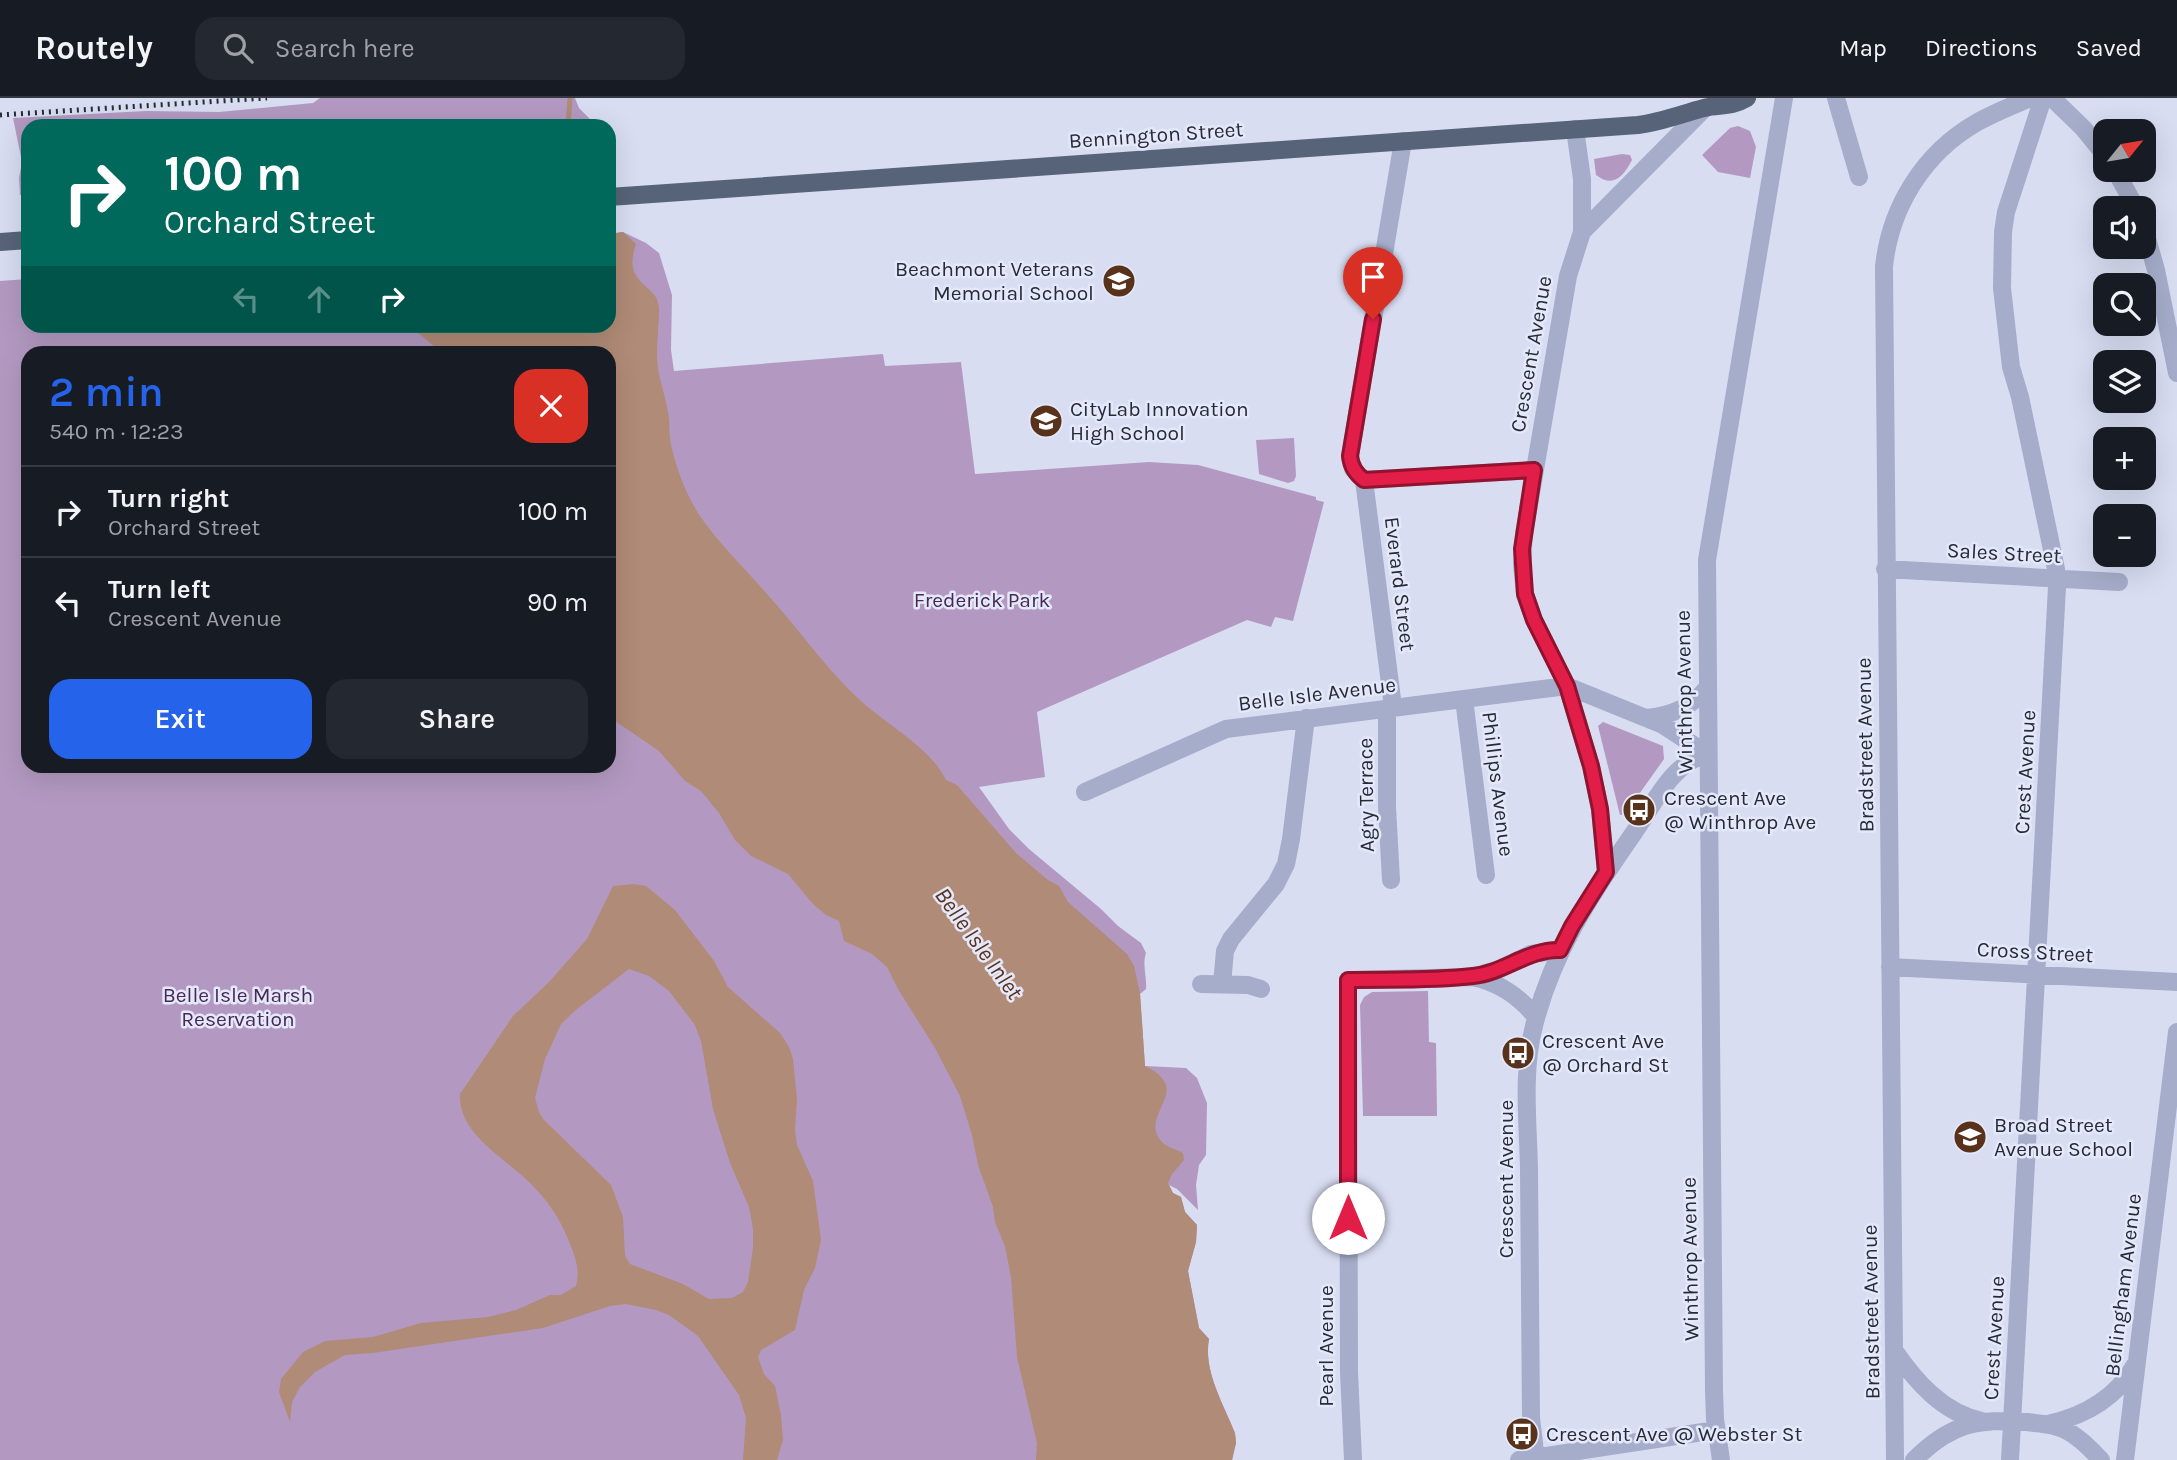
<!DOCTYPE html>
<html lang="en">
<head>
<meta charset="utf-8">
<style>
	body { margin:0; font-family:Karla,sans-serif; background:#242831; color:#f1f3f6; height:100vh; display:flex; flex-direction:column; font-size:26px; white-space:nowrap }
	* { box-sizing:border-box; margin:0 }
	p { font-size:23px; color:#9ea1a6 }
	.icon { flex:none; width:38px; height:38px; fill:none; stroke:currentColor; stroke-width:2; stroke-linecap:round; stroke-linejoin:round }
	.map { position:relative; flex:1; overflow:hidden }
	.panel { position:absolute; left:21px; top:248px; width:595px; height:427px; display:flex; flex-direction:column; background:#171b24; border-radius:21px; box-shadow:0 7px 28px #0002 }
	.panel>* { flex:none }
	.banner { position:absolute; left:21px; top:21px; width:595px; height:214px; border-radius:21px; box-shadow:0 7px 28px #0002; background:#00695c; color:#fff; overflow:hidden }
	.needle { width:46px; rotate:60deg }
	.fabs { position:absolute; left:2093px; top:21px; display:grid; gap:14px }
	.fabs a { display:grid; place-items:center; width:63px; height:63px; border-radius:14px; background:#171b24; box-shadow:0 7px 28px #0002; font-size:35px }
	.pin { position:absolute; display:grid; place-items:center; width:60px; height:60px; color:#fff; margin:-72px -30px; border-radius:50% 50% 50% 0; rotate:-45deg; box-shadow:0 0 7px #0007 }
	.pin .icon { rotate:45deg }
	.me { position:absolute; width:77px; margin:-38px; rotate:0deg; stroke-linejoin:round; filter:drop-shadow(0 0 5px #0008) }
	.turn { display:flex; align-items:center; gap:24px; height:147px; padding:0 28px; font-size:32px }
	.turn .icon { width:91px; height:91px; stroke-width:2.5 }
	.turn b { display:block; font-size:49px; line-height:60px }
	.lanes { display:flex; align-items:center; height:66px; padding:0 28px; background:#0003; justify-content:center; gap:35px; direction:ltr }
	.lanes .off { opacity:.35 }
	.round { display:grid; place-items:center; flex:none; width:74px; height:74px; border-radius:21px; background:#242831 }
	.headline { display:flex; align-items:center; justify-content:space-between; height:119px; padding:0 28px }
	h1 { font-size:42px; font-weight:600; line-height:52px; color:#2563eb }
	.primary-button { display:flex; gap:14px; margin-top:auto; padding:14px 28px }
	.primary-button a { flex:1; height:80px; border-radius:21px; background:#2563eb; color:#fff; font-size:28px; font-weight:600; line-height:80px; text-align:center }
	.primary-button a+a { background:#242831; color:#f1f3f6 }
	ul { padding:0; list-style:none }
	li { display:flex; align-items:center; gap:21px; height:91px; padding:0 28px; border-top:2px solid #363941 }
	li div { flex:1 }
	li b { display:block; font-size:26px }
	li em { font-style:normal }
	header { display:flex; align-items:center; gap:42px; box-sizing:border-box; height:98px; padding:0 35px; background:#171b24; border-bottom:2px solid #363941 }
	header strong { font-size:33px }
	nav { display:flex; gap:38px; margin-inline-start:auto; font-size:24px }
	.search { width:490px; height:63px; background:#242831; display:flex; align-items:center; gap:18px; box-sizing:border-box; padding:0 24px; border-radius:21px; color:#9ea1a6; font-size:26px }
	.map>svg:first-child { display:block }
</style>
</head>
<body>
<header>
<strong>Routely</strong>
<div class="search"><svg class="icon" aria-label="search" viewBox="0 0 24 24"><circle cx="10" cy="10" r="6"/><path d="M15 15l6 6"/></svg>Search here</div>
<nav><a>Map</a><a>Directions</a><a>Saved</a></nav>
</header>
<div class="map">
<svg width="2177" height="1362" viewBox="0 0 2177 1362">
	<rect width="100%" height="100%" fill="#d9ddf2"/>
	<path fill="#b399c1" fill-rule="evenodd" d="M 320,0 L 575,0 L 579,10 L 590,21 L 590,28 L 28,28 L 28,97 L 20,97 L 19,80 L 22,64 L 13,20 L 146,13 L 219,14 L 313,5 Z
		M 1738,28 L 1750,33 L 1756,49 L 1750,80 L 1718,74 L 1702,57 L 1730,30 Z
		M 1622,56 L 1630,57 L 1632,62 C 1624,77 1614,91 1596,77 L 1594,61 Z
		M 623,134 L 646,145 L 659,155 L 672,197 L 671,252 L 674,273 L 883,256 L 885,268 L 961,264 L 975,376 L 1149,364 L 1198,367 L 1316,399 L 1316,402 L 1324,404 L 1293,523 L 1275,519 L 1271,529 L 1247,522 L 1037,614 L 1045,679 L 979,689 L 1009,731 L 1029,751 L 1101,811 L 1118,828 L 1141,845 L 1146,855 C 1142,867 1147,878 1146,891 L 1140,896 L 1145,968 L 1186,970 L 1197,980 L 1207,1005 L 1206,1057 L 1199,1067 L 1196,1087 L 1198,1112 L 1177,1091 L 1169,1087 L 1173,1095 L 1181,1099 L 1185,1114 L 1197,1127 L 1196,1144 L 1188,1173 L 1199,1230 L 1209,1241 C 1203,1273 1224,1307 1235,1335 L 1236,1345 L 1232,1362 L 0,1362 L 0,183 L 28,181 L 28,228 L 609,228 L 609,136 ZM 28,256 L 609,256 L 609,668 L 28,668 Z
		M 1294,340 L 1296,378 L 1294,383 L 1288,385 L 1259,376 L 1256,342 Z
		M 1603,624 L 1663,648 L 1664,661 L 1625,716 L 1620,717 L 1598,628 Z
		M 1428,893 L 1429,944 L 1436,945 L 1437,1018 L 1363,1018 L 1360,907 L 1364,899 L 1372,894 Z"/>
	<path fill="#b08b77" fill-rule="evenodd" d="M 623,134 L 636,146 C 621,189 658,184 659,210 C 659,226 657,241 657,257 C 657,277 665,295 668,314 C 670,323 669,332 670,341 C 674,365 685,394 698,415 C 719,447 749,474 774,504 C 803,537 829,574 861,603 C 887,627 931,650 946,682 L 957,687 L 1016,755 L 1048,782 L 1059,788 L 1068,804 L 1127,856 L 1134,868 L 1140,895 L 1145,968 C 1197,993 1135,1017 1163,1045 C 1168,1050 1177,1051 1183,1055 L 1184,1062 L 1172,1076 L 1168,1085 L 1173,1095 L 1181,1099 L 1185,1114 L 1197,1127 L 1196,1144 L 1188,1173 L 1199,1230 L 1209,1241 C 1203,1273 1224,1307 1235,1335 L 1236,1345 L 1232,1362 L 1036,1362 L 1037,1345 L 1017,1259 L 1011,1179 L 1005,1148 L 995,1124 L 993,1109 L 978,1067 L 972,1037 L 960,998 L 935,950 L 898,891 L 887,869 L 872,856 L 844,843 L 839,823 L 826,817 L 813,806 L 788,776 L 751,758 L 735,742 L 719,715 L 701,693 L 685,683 L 659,653 L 615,623 L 609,616 L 609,256 L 442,255 L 410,228 L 609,228 L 609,136 Z
		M 634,786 L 646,788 L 675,812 L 714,863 L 728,889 L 780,935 L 789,949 L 793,961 L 797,1001 L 795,1032 L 797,1047 L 813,1083 L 821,1142 L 815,1170 L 804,1192 L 795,1232 L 761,1252 L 758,1259 L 764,1276 L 775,1288 L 781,1317 L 783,1342 L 777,1362 L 743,1362 L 746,1320 L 739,1297 L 698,1238 L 669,1217 L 656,1212 L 626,1206 L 610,1208 L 543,1230 L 373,1255 L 345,1257 L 315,1274 L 300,1289 L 292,1304 L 290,1324 L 279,1294 L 281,1281 L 303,1254 L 325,1243 L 373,1239 L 421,1225 L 488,1219 L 516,1212 L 550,1197 L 561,1197 L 576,1188 C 580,1172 576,1161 570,1146 C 561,1122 547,1101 528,1083 C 503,1059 458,1035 460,996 L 513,918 L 549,884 L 587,841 L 613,788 ZM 629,871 L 649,878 L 669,893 L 695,927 L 701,943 L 713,1011 L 730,1065 L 749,1109 L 753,1131 L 753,1150 L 748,1184 L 743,1194 L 732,1200 L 709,1201 L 683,1186 L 630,1166 L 625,1158 L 623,1119 L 611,1087 L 544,1022 L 539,1014 L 535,1000 L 545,961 L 561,926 L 577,911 Z"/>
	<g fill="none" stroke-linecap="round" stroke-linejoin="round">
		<path stroke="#b08b77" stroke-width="5" d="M 568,28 L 570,0"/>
		<path stroke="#a5adca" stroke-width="18" d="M 1836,0 L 1859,79
			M 2052,0 L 2083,30 L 2105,57
			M 1575,31 L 1582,81 L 1582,134 L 1568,178 L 1524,436 L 1522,466 L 1525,496 L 1534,522 L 1567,588 L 1591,668 L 1600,711 L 1606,774
			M 2115,72 L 2136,110
			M 2144,130 L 2156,172 L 2177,275
			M 1582,134 L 1705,10
			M 1364,382 L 1534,372
			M 1885,471 L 2119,484
			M 1464,601 L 1486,777
			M 1393,609 L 1364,382 L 1353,371 L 1350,358 L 1403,43
			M 1387,611 L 1387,709 L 1391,782
			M 1646,620 C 1669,618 1692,609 1707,590
			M 1085,694 L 1226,631 L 1567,588 L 1663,627 L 1707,656
			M 1890,869 L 2177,884
			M 1472,879 C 1497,883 1520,899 1536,919
			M 1201,886 L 1248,887 L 1261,891
			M 1222,886 L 1225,853 L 1231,841 L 1276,786 L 1286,766 L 1291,741 L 1306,620
			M 1894,1252 C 1916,1284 1943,1315 1982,1323
			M 2048,1326 C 2084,1318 2116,1300 2135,1267
			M 1353,1362 L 1349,1274 L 1348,882 L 1472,879 L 1497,872 L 1531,856 L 1560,852
			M 1519,1362 L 1716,1332
			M 1536,1362 L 1531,1320 C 1530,1237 1530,1154 1529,1071 C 1528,1024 1522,973 1534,928 C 1552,855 1591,796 1633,736 C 1653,708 1672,664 1707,656
			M 1721,1362 L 1715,1321 L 1714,1292 L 1707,462 L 1784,0
			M 1895,1362 L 1884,169 C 1890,109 1924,55 1976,25 C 1993,15 2012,8 2030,0
			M 1914,1362 C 1950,1326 1977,1320 2027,1324 C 2042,1326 2055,1326 2069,1334 C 2081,1341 2091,1351 2101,1362
			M 2010,1362 L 2057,489 L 2056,471 L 2020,299 L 2011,269 L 2002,190 L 2003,134 L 2006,114 L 2043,0
			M 2125,1362 L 2177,934"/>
		<path stroke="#576378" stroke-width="18" d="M 609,99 L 1638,27 C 1661,24 1681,16 1704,10 C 1720,6 1730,10 1747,0
			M 0,144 L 28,142"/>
		<path stroke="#262c36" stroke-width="5" stroke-dasharray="2 5" stroke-linecap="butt" d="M 0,17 L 267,0"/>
	</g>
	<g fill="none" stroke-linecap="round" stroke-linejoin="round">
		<defs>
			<path id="route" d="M 1348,1120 L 1348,882 C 1389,881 1432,883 1473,878 C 1504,875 1528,851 1560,852 L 1572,828 L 1606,774 L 1600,711 L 1591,668 L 1567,588 L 1534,522 L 1525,496 L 1522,451 L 1534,372 L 1364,382 C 1356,376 1351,369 1350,358 L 1373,221"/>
		</defs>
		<use href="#route" stroke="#92132f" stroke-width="18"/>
		<use href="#route" stroke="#e11d48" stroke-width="12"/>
	</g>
	<defs>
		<symbol id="school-disc" viewBox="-11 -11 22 22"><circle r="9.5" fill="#58321b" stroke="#e5e8fa"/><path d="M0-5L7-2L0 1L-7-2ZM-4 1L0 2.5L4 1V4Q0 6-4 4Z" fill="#fff"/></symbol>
		<symbol id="bus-disc" viewBox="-11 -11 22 22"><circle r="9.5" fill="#58321b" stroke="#e5e8fa"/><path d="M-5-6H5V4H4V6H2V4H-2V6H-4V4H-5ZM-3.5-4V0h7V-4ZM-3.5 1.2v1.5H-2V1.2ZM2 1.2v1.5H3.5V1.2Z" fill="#fff"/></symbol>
	</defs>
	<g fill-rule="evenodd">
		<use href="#school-disc" x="1100" y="164" width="38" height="38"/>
		<use href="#school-disc" x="1027" y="304" width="38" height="38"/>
		<use href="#bus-disc" x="1620" y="693" width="38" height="38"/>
		<use href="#bus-disc" x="1499" y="936" width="38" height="38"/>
		<use href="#school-disc" x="1951" y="1020" width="38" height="38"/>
		<use href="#bus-disc" x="1503" y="1317" width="38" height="38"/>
	</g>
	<g text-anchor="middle" stroke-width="5" stroke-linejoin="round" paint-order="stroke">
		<g font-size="21" fill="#262c36" stroke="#e5e8fa">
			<text transform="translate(1156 37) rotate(-4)" y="7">Bennington Street</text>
			<text transform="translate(1531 256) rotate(-80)" y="7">Crescent Avenue</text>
			<text transform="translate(2004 455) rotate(3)" y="7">Sales Street</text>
			<text transform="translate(1400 486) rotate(83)" y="7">Everard Street</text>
			<text transform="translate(1684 594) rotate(-91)" y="7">Winthrop Avenue</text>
			<text transform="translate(1317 596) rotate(-7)" y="7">Belle Isle Avenue</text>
			<text transform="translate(1865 647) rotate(-91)" y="7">Bradstreet Avenue</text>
			<text transform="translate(2025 674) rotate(-87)" y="7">Crest Avenue</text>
			<text transform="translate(1498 686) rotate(83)" y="7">Phillips Avenue</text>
			<text transform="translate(1366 697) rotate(-91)" y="7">Agry Terrace</text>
			<text transform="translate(2035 854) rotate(3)" y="7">Cross Street</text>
			<text transform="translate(1506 1081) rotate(-90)" y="7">Crescent Avenue</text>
			<text transform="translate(1690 1161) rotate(-91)" y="7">Winthrop Avenue</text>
			<text transform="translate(2123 1187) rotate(-83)" y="7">Bellingham Avenue</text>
			<text transform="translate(1871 1214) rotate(-91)" y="7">Bradstreet Avenue</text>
			<text transform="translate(1994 1240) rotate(-87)" y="7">Crest Avenue</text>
			<text transform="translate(1326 1248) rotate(-90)" y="7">Pearl Avenue</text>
		</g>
		<g font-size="21" fill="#262c36" stroke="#e5e8fa" text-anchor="start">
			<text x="1094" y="178" text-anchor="end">Beachmont Veterans<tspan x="1094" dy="24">Memorial School</tspan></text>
			<text x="1070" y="318">CityLab Innovation<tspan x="1070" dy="24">High School</tspan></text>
			<text x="1664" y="707">Crescent Ave<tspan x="1664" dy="24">@ Winthrop Ave</tspan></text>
			<text x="1542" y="950">Crescent Ave<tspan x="1542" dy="24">@ Orchard St</tspan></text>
			<text x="1994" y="1034">Broad Street<tspan x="1994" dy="24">Avenue School</tspan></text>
			<text x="1546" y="1343">Crescent Ave @ Webster St</text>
		</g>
		<g font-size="21" fill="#472954" stroke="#e5e8fa">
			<text x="982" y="509">Frederick Park</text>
			<text x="238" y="904">Belle Isle Marsh<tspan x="238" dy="24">Reservation</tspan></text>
		</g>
		<g font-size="23" font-style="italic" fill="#58321b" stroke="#e5e8fa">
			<text transform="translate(979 845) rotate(54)" y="8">Belle Isle Inlet</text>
		</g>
	</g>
</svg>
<div class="fabs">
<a><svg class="needle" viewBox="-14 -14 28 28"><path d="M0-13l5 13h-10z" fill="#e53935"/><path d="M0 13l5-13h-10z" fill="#9ea1a6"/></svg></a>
<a><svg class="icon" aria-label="sound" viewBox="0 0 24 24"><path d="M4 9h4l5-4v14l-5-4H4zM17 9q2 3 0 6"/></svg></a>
<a><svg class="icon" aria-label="search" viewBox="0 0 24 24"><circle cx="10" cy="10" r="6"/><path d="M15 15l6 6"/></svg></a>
<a><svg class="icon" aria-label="layers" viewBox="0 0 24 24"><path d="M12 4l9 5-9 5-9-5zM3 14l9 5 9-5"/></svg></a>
<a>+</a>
<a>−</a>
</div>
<div class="pin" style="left:1373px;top:221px;background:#d93025"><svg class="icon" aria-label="arrive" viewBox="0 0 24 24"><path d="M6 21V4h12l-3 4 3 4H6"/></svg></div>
<svg class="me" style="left:1348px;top:1120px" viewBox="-20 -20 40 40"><circle r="19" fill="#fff"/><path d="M0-13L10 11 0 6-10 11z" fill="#e11d48"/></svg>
<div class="banner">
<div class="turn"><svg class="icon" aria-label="right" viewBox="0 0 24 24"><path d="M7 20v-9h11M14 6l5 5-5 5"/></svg><div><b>100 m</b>Orchard Street</div></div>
<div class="lanes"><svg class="icon off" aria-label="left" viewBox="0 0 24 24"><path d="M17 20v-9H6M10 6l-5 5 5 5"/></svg><svg class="icon off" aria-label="ahead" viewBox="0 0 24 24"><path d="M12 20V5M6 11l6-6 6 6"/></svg><svg class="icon" aria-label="right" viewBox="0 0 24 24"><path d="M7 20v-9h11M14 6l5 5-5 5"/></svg></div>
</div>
<section class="panel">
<div class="headline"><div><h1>2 min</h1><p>540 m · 12:23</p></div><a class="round" style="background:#d93025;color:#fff"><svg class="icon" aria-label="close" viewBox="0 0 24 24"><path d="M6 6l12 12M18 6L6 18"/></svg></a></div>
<ul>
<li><svg class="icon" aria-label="right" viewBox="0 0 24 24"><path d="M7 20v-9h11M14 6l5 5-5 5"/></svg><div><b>Turn right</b><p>Orchard Street</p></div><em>100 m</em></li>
<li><svg class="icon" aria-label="left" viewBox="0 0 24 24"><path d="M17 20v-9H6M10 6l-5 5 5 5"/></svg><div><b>Turn left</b><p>Crescent Avenue</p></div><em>90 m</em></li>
</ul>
<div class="primary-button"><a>Exit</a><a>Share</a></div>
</section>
</div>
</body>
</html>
